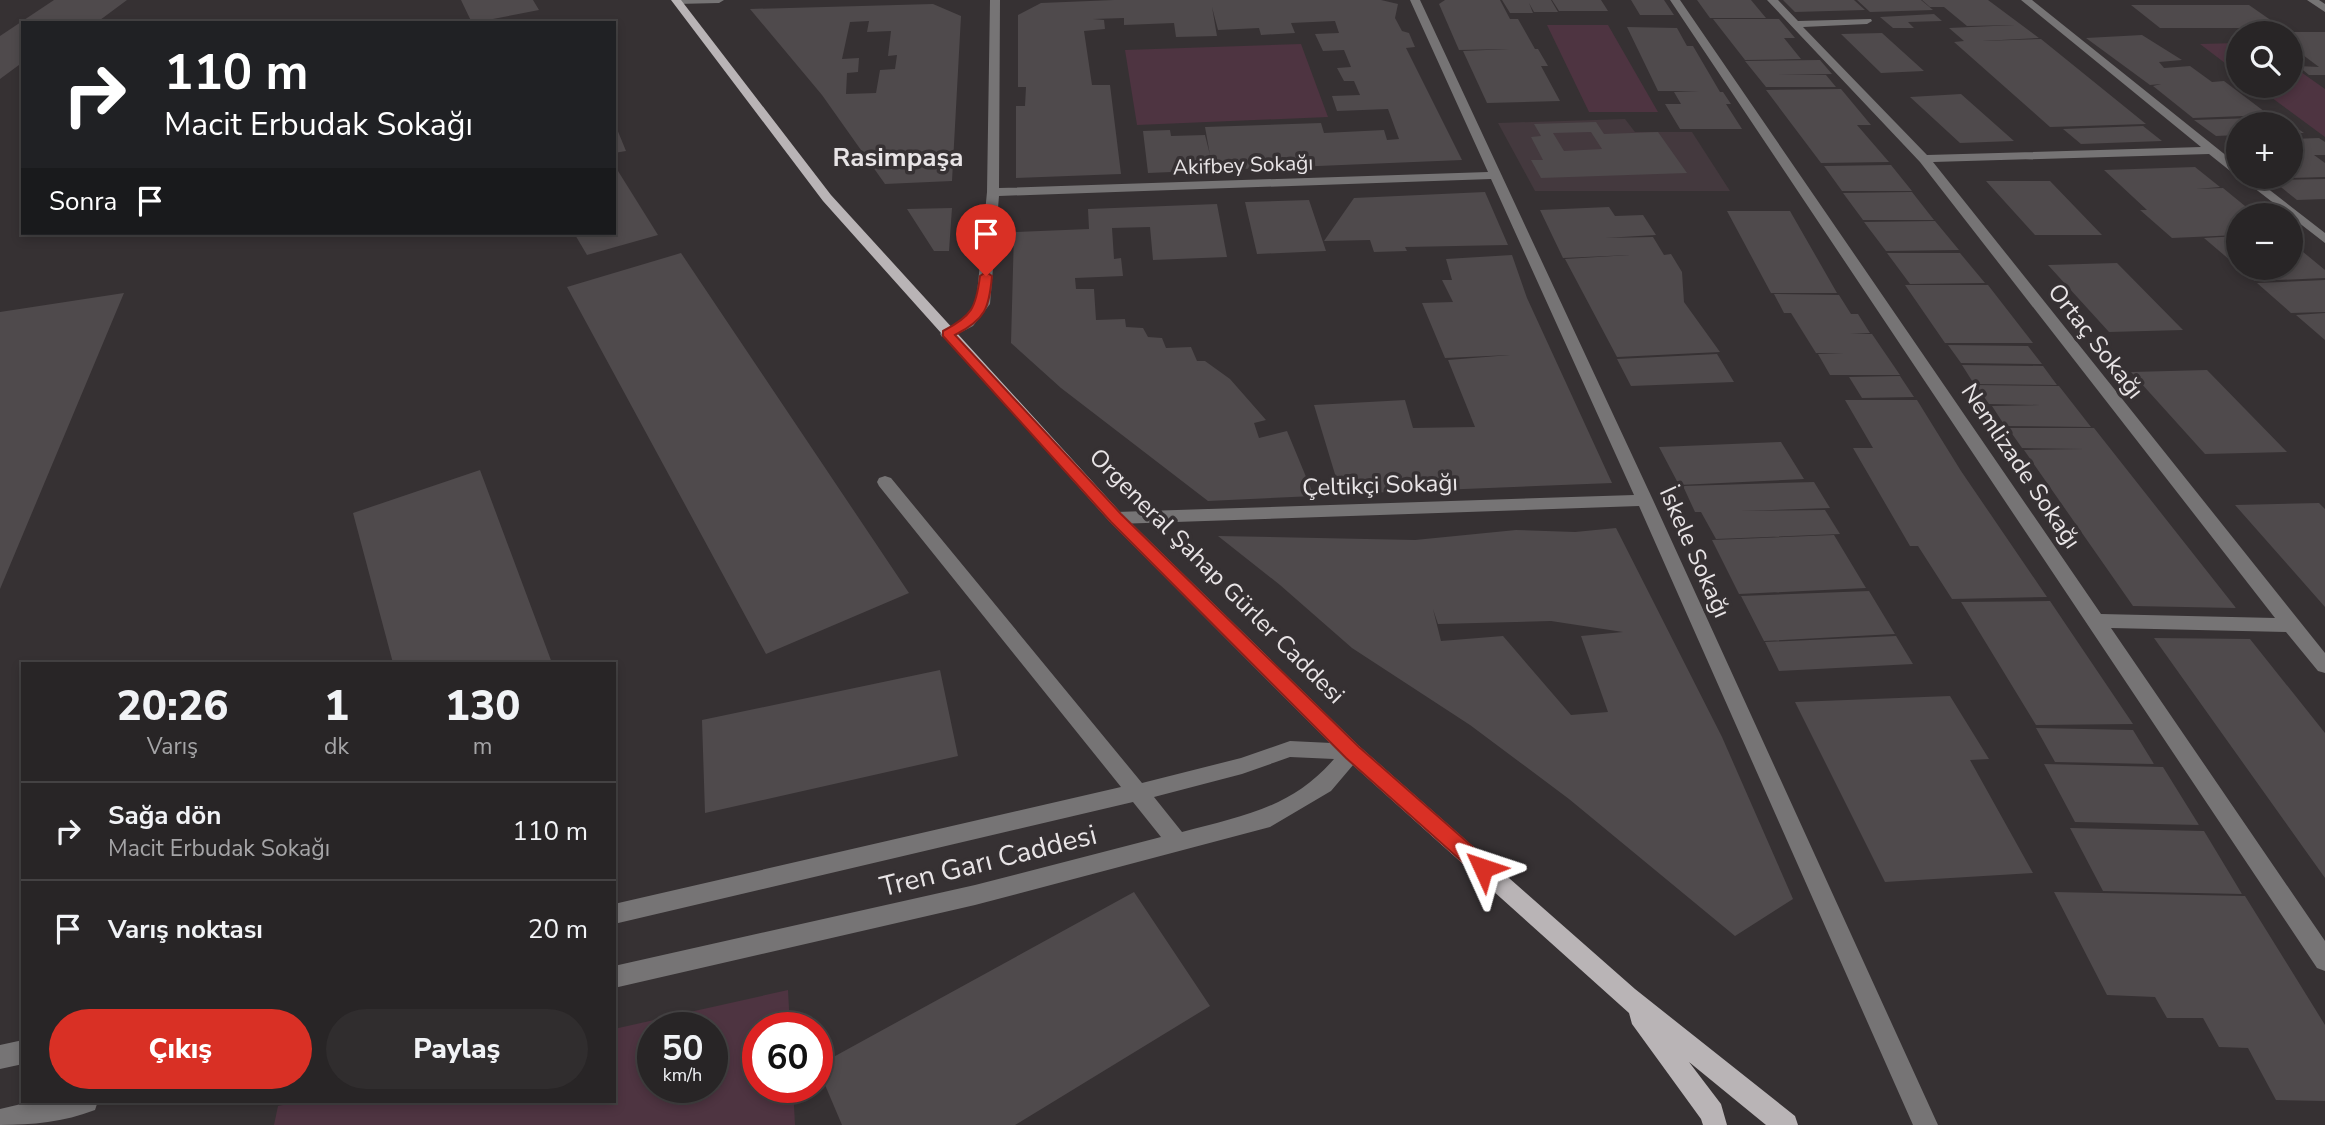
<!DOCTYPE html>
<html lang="tr">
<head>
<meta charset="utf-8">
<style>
	body { margin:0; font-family:"Nunito Sans",sans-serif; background:#302d2e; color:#f1f3f6; height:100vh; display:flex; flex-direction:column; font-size:26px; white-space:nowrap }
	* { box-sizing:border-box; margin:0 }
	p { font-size:23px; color:#a5a5a7 }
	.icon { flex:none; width:38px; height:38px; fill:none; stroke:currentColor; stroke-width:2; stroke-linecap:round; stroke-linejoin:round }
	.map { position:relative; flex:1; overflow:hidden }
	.panel { position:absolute; left:21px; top:662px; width:595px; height:441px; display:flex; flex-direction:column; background:#282526; border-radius:0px; box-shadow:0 4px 10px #0003,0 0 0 2px #444243 }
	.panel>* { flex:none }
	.guide { position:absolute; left:21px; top:21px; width:595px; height:214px; border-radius:0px; box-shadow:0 4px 10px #0003,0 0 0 2px #444243; background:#202124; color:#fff; overflow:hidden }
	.fabs { position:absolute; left:2226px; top:21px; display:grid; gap:14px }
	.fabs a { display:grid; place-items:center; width:77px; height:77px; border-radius:50%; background:#282526; box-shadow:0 4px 10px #0003,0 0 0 2px #444243; font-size:35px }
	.speed { position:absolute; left:637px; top:1012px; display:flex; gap:14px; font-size:35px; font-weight:700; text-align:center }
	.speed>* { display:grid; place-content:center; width:91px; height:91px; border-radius:50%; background:#282526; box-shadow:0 4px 10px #0003,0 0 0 2px #444243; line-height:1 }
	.speed small { font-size:18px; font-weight:400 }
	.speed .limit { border:10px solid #d22; background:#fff; color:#111 }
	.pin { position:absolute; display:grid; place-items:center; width:60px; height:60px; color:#fff; margin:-72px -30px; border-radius:50% 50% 50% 0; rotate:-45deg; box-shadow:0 0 7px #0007 }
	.pin .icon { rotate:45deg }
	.me { position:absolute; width:77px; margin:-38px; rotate:312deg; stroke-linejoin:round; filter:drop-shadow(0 0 5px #0008) }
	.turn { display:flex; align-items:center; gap:24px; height:147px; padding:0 28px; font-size:32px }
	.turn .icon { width:91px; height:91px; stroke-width:2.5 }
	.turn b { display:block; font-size:49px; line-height:60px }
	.then { display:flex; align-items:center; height:66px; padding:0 28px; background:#0003; gap:14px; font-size:26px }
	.eta { display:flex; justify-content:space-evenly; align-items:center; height:119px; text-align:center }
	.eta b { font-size:42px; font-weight:800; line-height:49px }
	.action { display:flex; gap:14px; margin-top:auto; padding:14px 28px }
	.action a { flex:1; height:80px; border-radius:42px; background:#d93025; color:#fff; font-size:28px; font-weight:800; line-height:80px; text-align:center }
	.action a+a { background:#302d2e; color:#f1f3f6 }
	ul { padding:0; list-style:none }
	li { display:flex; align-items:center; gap:21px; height:98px; padding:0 28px; border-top:2px solid #444243 }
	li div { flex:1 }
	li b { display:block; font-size:26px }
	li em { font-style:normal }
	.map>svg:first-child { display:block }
</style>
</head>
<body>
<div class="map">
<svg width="2325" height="1125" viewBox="0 0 2325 1125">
	<rect width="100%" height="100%" fill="#363133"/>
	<path fill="#44393e" d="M 1625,119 L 1635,132 L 1692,132 L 1730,191 L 1535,191 L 1498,123 Z"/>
	<path fill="#4e3441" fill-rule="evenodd" d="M 1547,25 L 1608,25 L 1658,112 L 1589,112 Z
		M 2238,43 L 2238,73 L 2200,44 Z
		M 1301,44 L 1328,117 L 1137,125 L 1125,50 Z
		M 2291,65 L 2325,89 L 2325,137 L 2256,86 L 2291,86 Z
		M 788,990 L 790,1027 L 758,1027 L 758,1087 L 793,1087 L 795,1125 L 274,1125 L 278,1106 L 301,1101 L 614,1101 L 614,1029 ZM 712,1027 L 712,1087 L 653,1087 L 653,1027 Z"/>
	<path fill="#4f4a4c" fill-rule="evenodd" d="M 54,0 L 127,0 L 96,23 L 23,23 L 23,62 L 0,79 L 0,36 Z
		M 461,0 L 533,0 L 539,10 L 472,23 Z
		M 1114,0 L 1381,0 L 1398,4 L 1395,18 L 1402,31 L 1409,33 L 1415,47 L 1406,48 L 1462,160 L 1148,173 L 1143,131 L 1170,130 L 1171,136 L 1205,135 L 1210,155 L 1205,127 L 1321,123 L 1324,133 L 1384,130 L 1387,140 L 1399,139 L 1388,109 L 1337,111 L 1332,96 L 1360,95 L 1354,81 L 1344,81 L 1337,68 L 1351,67 L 1344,50 L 1323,51 L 1315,34 L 1339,33 L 1335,21 L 1291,23 L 1295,33 L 1261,35 L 1259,28 L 1218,30 L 1212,7 L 1217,36 L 1176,37 L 1174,23 L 1124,25 L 1124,18 L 1093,19 L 1104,20 L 1105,29 L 1084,31 L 1092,85 L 1110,85 L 1121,174 L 1016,178 L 1016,106 L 1025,106 L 1026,87 L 1018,87 L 1018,15 L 1041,3 Z
		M 1445,0 L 1500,0 L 1510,19 L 1518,19 L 1535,49 L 1538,49 L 1548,66 L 1541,66 L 1560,101 L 1487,103 L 1463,51 L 1509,49 L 1459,50 L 1439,4 Z
		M 1502,0 L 1551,0 L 1558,12 L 1534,12 L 1529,3 L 1533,13 L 1510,13 Z
		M 1552,0 L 1601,0 L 1608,11 L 1559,11 Z
		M 1631,0 L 1664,0 L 1674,15 L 1640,15 Z
		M 1697,0 L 1751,0 L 1766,18 L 1710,18 Z
		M 1783,0 L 1854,0 L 1865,10 L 1795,12 Z
		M 1857,0 L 1921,0 L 1933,10 L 1870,12 Z
		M 1922,0 L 1988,0 L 2039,38 L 1982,41 L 2041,39 L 2146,124 L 2050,127 L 1954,42 L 1964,41 L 1949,28 L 2015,25 L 1967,26 L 1944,7 L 1930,7 Z
		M 933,4 L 961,16 L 952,181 L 885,184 L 822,95 L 750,9 ZM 869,21 L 867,32 L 891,31 L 888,56 L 897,55 L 895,69 L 880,70 L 876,93 L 846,94 L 847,73 L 858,72 L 859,58 L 842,59 L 850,22 Z
		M 2131,5 L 2249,5 L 2282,28 L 2160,28 Z
		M 1934,14 L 1942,21 L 1908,22 L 1914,28 L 1893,28 L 1880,17 Z
		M 1713,19 L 1779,19 L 1795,38 L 1784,38 L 1801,59 L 1745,60 Z
		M 1627,27 L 1677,28 L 1687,46 L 1693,46 L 1720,92 L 1723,92 L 1731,104 L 1726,104 L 1742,129 L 1680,129 L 1665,104 L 1681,104 L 1674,92 L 1699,91 L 1658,91 Z
		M 2291,32 L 2325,32 L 2325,75 L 2309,75 L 2298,66 L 2319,67 L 2291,46 Z
		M 1882,33 L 1924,71 L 1881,73 L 1841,34 Z
		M 2142,35 L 2182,60 L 2159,62 L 2164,68 L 2190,66 L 2212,82 L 2224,81 L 2269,115 L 2193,118 L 2153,86 L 2161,84 L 2150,85 L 2086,38 Z
		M 1820,60 L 1832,74 L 1776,75 L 1826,75 L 1836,87 L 1766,87 L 1745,61 Z
		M 1841,89 L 1871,125 L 1857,125 L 1889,162 L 1821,163 L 1766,90 Z
		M 1961,94 L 2014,141 L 1960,143 L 1910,97 Z
		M 2281,117 L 2304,133 L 2291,133 L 2291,124 L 2238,124 L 2238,135 L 2216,136 L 2194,120 Z
		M 1596,122 L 1604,134 L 1658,132 L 1687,173 L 1541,178 L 1531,160 L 1543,160 L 1531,137 L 1541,136 L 1534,124 ZM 1591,132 L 1602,149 L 1564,151 L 1553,133 Z
		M 2143,126 L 2162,141 L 2081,144 L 2063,129 Z
		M 617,129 L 626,151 L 614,153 L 614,130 Z
		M 2319,138 L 2325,142 L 2325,155 L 2314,155 L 2325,163 L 2325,177 L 2291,178 L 2291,139 Z
		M 1891,165 L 1912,191 L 1842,191 L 1824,166 Z
		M 2195,167 L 2220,187 L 2196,189 L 2223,188 L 2256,215 L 2238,215 L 2238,235 L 2172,238 L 2140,210 L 2147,210 L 2104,170 Z
		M 618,171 L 658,235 L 587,255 L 574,233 L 614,233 L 614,172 Z
		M 2325,179 L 2325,199 L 2297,200 L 2272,180 Z
		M 1986,181 L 2050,181 L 2102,235 L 2035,235 Z
		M 1485,192 L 1508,245 L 1405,247 L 1407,251 L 1374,252 L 1370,240 L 1324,241 L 1354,198 Z
		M 1912,192 L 1934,220 L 1863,220 L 1843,193 Z
		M 1309,200 L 1326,251 L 1257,254 L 1245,202 Z
		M 1217,204 L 1227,257 L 1153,260 L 1150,227 L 1112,228 L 1114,259 L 1121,258 L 1123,276 L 1075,278 L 1076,289 L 1094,289 L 1096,320 L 1125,319 L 1126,327 L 1143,328 L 1148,337 L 1162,338 L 1166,348 L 1191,347 L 1197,361 L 1205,361 L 1230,379 L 1266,420 L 1254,423 L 1259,438 L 1287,431 L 1314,496 L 1208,501 L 1061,388 L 1011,343 L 1014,232 L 1089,229 L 1088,209 Z
		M 1609,207 L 1615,216 L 1643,215 L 1656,235 L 1605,238 L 1653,237 L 1664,255 L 1671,254 L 1682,272 L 1684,302 L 1720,352 L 1617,357 L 1565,259 L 1630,255 L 1563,258 L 1540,210 Z
		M 952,208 L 949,251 L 934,251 L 907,209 Z
		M 1727,211 L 1790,211 L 1837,293 L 1771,293 Z
		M 1935,221 L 1959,250 L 1886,251 L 1864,222 Z
		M 2238,236 L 2238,267 L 2204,238 Z
		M 2291,242 L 2325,270 L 2325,278 L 2255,281 L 2239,268 L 2291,268 Z
		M 681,253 L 909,593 L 766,654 L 567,287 Z
		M 1887,253 L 1960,253 L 1985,283 L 1910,284 Z
		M 1512,255 L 1527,298 L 1612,483 L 1341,494 L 1314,405 L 1405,400 L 1413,428 L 1475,427 L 1448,360 L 1510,355 L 1445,358 L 1422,303 L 1453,302 L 1442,280 L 1452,280 L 1446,259 Z
		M 2117,263 L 2183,330 L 2109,332 L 2048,265 Z
		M 2325,280 L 2325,312 L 2291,313 L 2257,283 Z
		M 1905,285 L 1988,285 L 2033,343 L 1945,343 Z
		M 124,293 L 0,589 L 0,312 Z
		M 1774,294 L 1839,295 L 1851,314 L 1858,314 L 1870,333 L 1850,334 L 1872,334 L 1900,375 L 1830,375 L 1818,354 L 1844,353 L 1816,353 L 1791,313 L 1784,313 Z
		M 2325,313 L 2325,340 L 2296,315 Z
		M 1948,345 L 2028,346 L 2042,364 L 1961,363 Z
		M 1717,354 L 1734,382 L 1631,386 L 1617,359 Z
		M 1962,365 L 2043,366 L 2057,385 L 1974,384 Z
		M 2207,370 L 2287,452 L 2205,454 L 2131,372 Z
		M 1900,376 L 1914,397 L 1862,398 L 1849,377 Z
		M 1976,385 L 2059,386 L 2091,427 L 2005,426 L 1992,406 L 2040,405 L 1989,404 Z
		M 1845,400 L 1917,400 L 1961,471 L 2047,597 L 1952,599 L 1918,546 L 1910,546 L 1853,448 L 1873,448 Z
		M 2008,428 L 2094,428 L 2236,608 L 2133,606 L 2024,450 L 2084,449 L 2022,448 Z
		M 1781,442 L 1804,479 L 1679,485 L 1659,447 Z
		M 480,470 L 552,663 L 393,663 L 353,513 Z
		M 1814,482 L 1830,508 L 1740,511 L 1825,510 L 1840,534 L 1716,539 L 1701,512 L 1695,512 L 1683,486 Z
		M 2319,503 L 2325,509 L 2325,607 L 2235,505 Z
		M 1616,528 L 1722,737 L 1793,899 L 1735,936 L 1569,799 L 1470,725 L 1352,648 L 1280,585 L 1218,536 L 1415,540 L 1516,530 L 1575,532 ZM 1433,609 L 1438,624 L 1551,621 L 1623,632 L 1581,636 L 1608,712 L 1571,715 L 1503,636 L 1441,641 Z
		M 1834,535 L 1866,588 L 1739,594 L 1712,540 Z
		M 1869,591 L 1895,634 L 1764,641 L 1741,596 Z
		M 2050,601 L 2133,724 L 2036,725 L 1961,602 Z
		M 1896,636 L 1913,664 L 1779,671 L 1765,642 Z
		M 2154,638 L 2250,639 L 2325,733 L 2325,878 Z
		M 940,670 L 958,756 L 705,813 L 702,720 Z
		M 1950,696 L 1989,759 L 1970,760 L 2033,873 L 1885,882 L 1795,702 Z
		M 2036,728 L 2133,730 L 2154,764 L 2055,762 Z
		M 2044,764 L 2163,767 L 2199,825 L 2075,822 Z
		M 2070,828 L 2204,831 L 2242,894 L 2103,891 Z
		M 1134,892 L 1210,1006 L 1015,1125 L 842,1125 L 817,1066 Z
		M 2054,892 L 2245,896 L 2325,1025 L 2325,1101 L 2276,1100 L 2248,1048 L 2219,1047 L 2203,1018 L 2167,1018 L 2155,997 L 2107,995 Z"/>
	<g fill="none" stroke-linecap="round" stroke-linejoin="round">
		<path fill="#767475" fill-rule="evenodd" d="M 673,0 L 724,0 L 719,3 L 677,4 Z
			M 990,0 L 1000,0 L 999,188 L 1488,172 L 1410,0 L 1420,0 L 1653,500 L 1938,1125 L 1913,1125 L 1639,506 L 1116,524 L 1108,518 L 1116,512 L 1634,495 L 1491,179 L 999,196 L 990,304 L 973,326 L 952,337 L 942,337 L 940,334 L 942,331 L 963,320 L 976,304 L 987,192 Z
			M 1670,0 L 1680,0 L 2101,614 L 2275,618 L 1920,162 L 1767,0 L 1778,0 L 1798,21 L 1871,19 L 1872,21 L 1867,24 L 1803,27 L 1927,155 L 2201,147 L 2021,0 L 2032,0 L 2238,165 L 2238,175 L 2234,174 L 2209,154 L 1933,162 L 2325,653 L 2325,673 L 2318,671 L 2286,632 L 2111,628 L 2325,941 L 2325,971 L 2317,968 Z
			M 2307,0 L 2319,0 L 2325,4 L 2325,12 Z
			M 2240,177 L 2253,177 L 2325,233 L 2325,243 Z
			M 885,476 L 891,478 L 1142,783 L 1241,758 L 1290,741 L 1352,744 L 1359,746 L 1362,752 L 1359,758 L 1331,791 L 1270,827 L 975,905 L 614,988 L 614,966 L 975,885 L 1161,837 L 1133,802 L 614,924 L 614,904 L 1121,787 L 879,486 L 877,482 L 879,478 ZM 1290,757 L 1334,759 C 1292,808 1242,816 1182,832 L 1154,797 L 1242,774 Z
			M 23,1040 L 23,1064 L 0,1069 L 0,1045 Z
			M 34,1101 L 98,1101 L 95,1110 C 64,1122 32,1125 0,1125 L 0,1109 Z"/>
		<path fill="#b9b4b6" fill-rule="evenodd" d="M 671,0 L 681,0 L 831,195 L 1122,514 L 1359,746 L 1635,989 L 1795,1116 L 1798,1125 L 1766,1125 L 1689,1062 L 1721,1104 L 1727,1125 L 1703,1125 L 1701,1119 L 1632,1024 L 1629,1013 L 1345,758 L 1110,522 L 823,201 Z"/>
	</g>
	<path fill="#d93025" stroke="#8d1f18" stroke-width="2" d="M 986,272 L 992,276 C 989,308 986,319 955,335 L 1121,514 L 1359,747 L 1490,862 L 1493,868 L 1490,874 L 1483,877 L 1476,874 L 1346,758 L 1111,522 L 943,336 L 943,331 C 972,316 976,308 980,276 Z"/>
	<g text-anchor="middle" stroke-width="7" stroke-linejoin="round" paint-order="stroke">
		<g font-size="21" fill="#e8e4e6" stroke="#363133">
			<text transform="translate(1243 165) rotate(-2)" y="7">Akifbey Sokağı</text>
		</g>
		<g font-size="24" fill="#e8e4e6" stroke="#363133">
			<text transform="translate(2096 341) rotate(52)" y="8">Ortaç Sokağı</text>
			<text transform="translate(2021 466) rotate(56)" y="8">Nemlizade Sokağı</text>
			<text transform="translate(1380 485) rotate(-2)" y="8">Çeltikçi Sokağı</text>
			<text transform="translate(1695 552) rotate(66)" y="8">İskele Sokağı</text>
			<text transform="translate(1217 576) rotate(45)" y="8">Orgeneral Şahap Gürler Caddesi</text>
		</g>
		<g font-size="26" font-weight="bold" fill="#e8e4e6" stroke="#363133">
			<text x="898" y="166">Rasimpaşa</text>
		</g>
		<g font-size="28" fill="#e8e4e6" stroke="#363133">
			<text transform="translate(988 860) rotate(-14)" y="10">Tren Garı Caddesi</text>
		</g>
	</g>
</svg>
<div class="fabs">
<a><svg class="icon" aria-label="search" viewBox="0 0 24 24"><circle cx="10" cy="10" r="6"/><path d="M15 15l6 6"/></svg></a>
<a>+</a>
<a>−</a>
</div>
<div class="speed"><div>50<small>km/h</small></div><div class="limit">60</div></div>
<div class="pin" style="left:986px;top:276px;background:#d93025"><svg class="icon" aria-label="arrive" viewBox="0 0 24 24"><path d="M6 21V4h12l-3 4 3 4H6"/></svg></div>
<svg class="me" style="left:1483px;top:868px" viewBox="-20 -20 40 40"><path d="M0-17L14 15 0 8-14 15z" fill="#d93025" stroke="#fff" stroke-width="4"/></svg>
<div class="guide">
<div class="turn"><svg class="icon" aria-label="right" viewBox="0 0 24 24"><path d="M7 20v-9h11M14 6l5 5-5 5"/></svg><div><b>110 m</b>Macit Erbudak Sokağı</div></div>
<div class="then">Sonra<svg class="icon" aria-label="arrive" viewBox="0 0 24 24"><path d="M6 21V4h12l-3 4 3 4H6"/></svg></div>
</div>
<section class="panel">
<div class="eta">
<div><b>20:26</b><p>Varış</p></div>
<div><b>1</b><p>dk</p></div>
<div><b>130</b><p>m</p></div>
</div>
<ul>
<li><svg class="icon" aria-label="right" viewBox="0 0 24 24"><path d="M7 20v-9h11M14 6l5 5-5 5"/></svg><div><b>Sağa dön</b><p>Macit Erbudak Sokağı</p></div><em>110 m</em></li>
<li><svg class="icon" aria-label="arrive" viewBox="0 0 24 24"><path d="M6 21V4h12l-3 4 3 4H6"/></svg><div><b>Varış noktası</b></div><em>20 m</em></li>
</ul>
<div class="action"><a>Çıkış</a><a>Paylaş</a></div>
</section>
</div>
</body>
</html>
